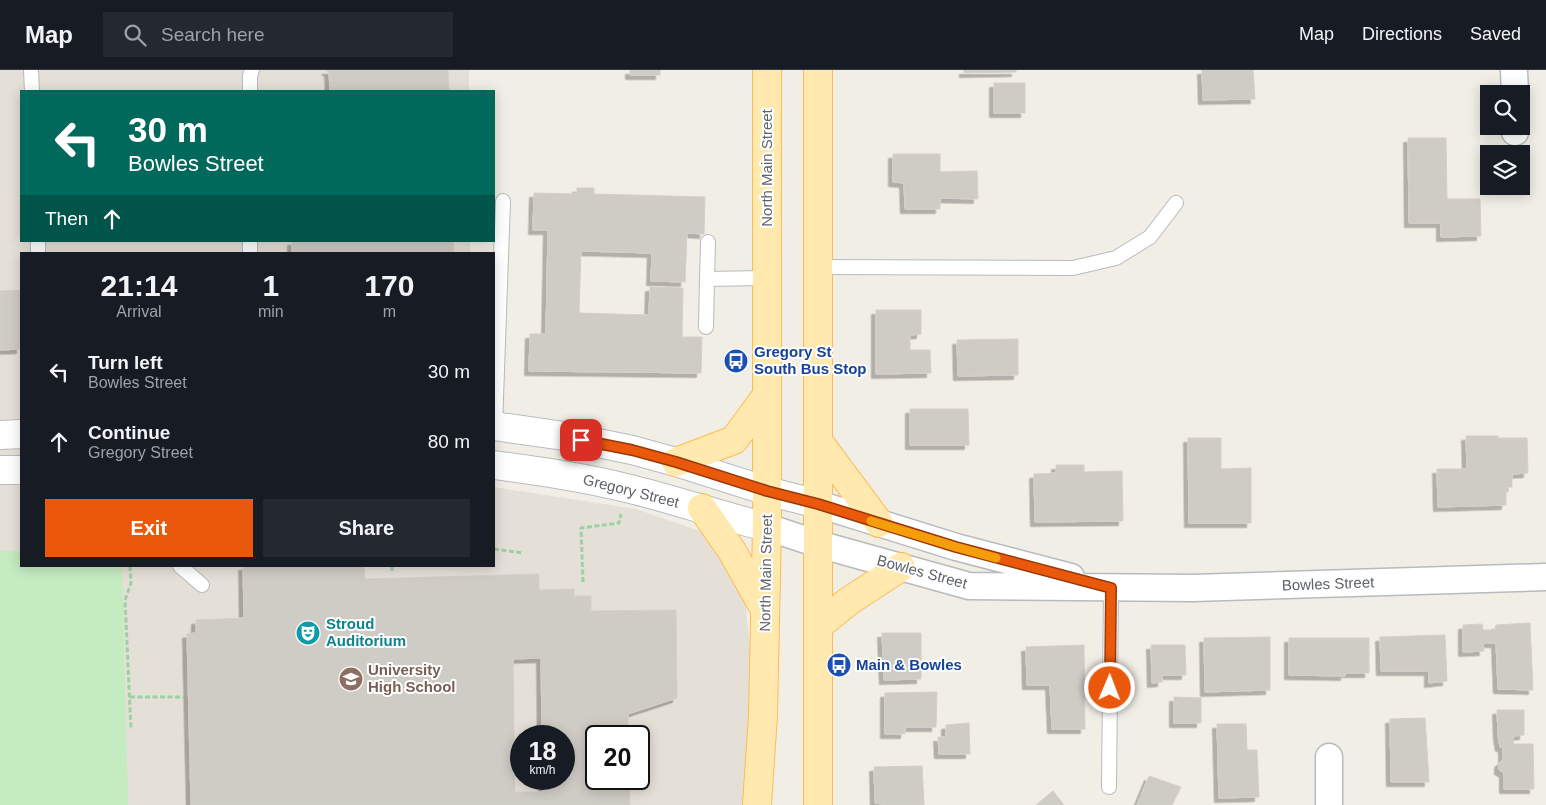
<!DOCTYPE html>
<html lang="en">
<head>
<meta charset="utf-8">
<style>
	body { margin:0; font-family:Arial,sans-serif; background:#242831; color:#f1f3f6; height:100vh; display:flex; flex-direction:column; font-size:19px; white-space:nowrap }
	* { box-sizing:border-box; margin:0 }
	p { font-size:16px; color:#9ea1a6 }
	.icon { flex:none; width:28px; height:28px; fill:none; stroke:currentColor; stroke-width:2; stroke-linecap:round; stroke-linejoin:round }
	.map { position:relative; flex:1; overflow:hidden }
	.panel { position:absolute; left:20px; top:182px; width:475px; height:315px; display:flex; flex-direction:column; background:#171b24; border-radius:0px; box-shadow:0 2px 12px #0003 }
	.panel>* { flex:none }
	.top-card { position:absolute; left:20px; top:20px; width:475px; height:152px; border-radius:0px; box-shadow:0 2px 12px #0003; background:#00695c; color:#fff; overflow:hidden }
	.fabs { position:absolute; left:1480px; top:15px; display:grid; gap:10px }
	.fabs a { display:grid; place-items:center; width:50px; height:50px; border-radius:0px; background:#171b24; box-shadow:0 2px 12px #0003; font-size:25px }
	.speed { position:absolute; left:510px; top:655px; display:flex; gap:10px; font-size:25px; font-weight:700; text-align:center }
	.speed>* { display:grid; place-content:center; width:65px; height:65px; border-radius:50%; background:#171b24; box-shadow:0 2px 12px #0003; line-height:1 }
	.speed small { font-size:12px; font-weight:400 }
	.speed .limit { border:2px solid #111; border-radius:8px; background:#fff; color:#111 }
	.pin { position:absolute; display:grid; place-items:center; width:42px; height:42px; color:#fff; margin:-21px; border-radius:10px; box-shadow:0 2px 8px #0006 }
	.me { position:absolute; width:55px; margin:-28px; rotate:1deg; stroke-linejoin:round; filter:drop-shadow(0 0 4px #0008) }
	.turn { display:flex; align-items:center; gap:18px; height:105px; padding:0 25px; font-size:22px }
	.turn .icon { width:65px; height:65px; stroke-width:2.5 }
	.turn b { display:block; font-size:35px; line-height:42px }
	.then { display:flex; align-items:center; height:48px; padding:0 25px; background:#0003; gap:10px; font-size:19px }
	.eta { display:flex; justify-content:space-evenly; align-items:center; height:85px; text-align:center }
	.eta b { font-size:30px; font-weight:700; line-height:35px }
	.button { display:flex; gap:10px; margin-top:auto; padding:10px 25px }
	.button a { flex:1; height:58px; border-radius:0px; background:#ea580c; color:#fff; font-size:20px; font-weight:700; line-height:58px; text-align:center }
	.button a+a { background:#242831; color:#f1f3f6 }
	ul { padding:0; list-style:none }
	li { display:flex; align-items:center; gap:15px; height:70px; padding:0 25px }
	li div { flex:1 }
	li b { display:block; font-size:19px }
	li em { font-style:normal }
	header { display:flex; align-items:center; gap:30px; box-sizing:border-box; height:70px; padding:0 25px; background:#171b24; border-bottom:1px solid #363941 }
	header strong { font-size:24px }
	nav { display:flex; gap:28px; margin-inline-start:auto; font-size:18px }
	.search { width:350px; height:45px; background:#242831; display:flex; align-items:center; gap:12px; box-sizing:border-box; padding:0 18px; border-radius:0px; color:#9ea1a6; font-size:19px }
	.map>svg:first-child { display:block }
</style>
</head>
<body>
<header>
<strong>Map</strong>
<div class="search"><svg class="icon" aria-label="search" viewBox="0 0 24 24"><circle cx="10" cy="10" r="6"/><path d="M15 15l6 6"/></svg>Search here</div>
<nav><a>Map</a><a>Directions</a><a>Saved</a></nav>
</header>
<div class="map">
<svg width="1546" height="735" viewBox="0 0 1546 735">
	<defs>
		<filter id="shadow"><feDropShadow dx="-4.5" dy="4.5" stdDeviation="0" flood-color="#0004"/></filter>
	</defs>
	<rect width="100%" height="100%" fill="#f1eee6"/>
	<path fill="#e4dfd7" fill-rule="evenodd" d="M 0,0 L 469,0 L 469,21 L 21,21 L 21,171 L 470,171 L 470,184 L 21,184 L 21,496 L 494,496 L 494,417 L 636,439 L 700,461 L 727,490 L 744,520 L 751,588 L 750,735 L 0,735 ZM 521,666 L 564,666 L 564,709 L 521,709 ZM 596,666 L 639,666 L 639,709 L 596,709 Z"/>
	<path fill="#c5ebc1" d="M 0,481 L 21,481 L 21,496 L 122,496 L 128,735 L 0,735 Z"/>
	<path fill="#cfcbc5" stroke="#d7cfc4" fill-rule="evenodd" filter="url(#shadow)" d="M 326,0 L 448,0 L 449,21 L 330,21 L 329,2 Z
		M 630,0 L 660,0 L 660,5 L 630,5 Z
		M 964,0 L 1016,0 L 1016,2 L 964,3 Z
		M 1202,0 L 1253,0 L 1255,29 L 1203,30 Z
		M 994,13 L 1025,13 L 1025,43 L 994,43 Z
		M 1408,68 L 1446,68 L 1447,129 L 1480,129 L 1481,166 L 1441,167 L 1441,153 L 1409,153 Z
		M 893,84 L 940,84 L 940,102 L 977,101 L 978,129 L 940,128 L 940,139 L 905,139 L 904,113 L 893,112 Z
		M 577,118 L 594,118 L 594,124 L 705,127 L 704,164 L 687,163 L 685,212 L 651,211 L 652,183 L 581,181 L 579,243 L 649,245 L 650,217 L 683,218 L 682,267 L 702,267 L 701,303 L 529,301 L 530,264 L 546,264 L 548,160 L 533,160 L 534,123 L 577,124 Z
		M 292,171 L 453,171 L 454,184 L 292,184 Z
		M 21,220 L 21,279 L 0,280 L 0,221 Z
		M 876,240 L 921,240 L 921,264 L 910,265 L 910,280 L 930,280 L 931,303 L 876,304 Z
		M 1018,269 L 1018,305 L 958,306 L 957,270 Z
		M 910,339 L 968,339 L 969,375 L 910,375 Z
		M 1466,366 L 1498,366 L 1498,368 L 1527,368 L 1528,403 L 1512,404 L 1512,417 L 1506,417 L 1506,435 L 1438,437 L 1437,399 L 1467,399 Z
		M 1188,368 L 1221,368 L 1221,399 L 1251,398 L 1251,453 L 1189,453 Z
		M 1056,395 L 1084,395 L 1084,402 L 1122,401 L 1123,451 L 1035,452 L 1034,404 L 1056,403 Z
		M 243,496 L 364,496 L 365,509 L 539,504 L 539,520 L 574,519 L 574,526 L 591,526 L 591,541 L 676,540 L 677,628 L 628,644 L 628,666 L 596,666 L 596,709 L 629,709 L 630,735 L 191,735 L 187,564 L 196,563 L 196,550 L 244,548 ZM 541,588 L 542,666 L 564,666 L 564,709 L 543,709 L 543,722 L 515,722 L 513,589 Z
		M 1530,553 L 1533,620 L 1498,619 L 1496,573 L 1483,573 L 1484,581 L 1463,582 L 1463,555 L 1482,554 L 1483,560 L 1495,560 L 1496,555 Z
		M 882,563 L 921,563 L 921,609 L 884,610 Z
		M 1445,565 L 1447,611 L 1429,613 L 1429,601 L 1381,601 L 1380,567 Z
		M 1270,567 L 1270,620 L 1205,622 L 1204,568 Z
		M 1289,568 L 1369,568 L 1369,603 L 1345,603 L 1345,606 L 1289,605 Z
		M 1084,575 L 1085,659 L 1052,659 L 1050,615 L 1027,615 L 1026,577 Z
		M 1151,575 L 1185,575 L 1186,605 L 1162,605 L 1162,612 L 1152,613 Z
		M 937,622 L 936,657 L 905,657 L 905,664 L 885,664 L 885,623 Z
		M 1174,627 L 1201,628 L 1201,653 L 1174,653 Z
		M 1497,640 L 1524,640 L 1524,665 L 1513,666 L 1514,674 L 1533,674 L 1534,719 L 1504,719 L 1504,703 L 1499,700 L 1499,693 L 1503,690 L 1503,677 L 1500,677 L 1498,665 Z
		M 1425,648 L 1429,712 L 1391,712 L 1390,649 Z
		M 969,653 L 970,684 L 939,684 L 938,667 L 946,667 L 946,655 Z
		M 1217,654 L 1246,654 L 1247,680 L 1257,680 L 1259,727 L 1219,728 Z
		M 922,696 L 924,735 L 883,735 L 883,734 L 875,733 L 874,697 Z
		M 1149,706 L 1181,717 L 1172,735 L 1137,735 Z
		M 1053,721 L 1064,735 L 1036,735 Z"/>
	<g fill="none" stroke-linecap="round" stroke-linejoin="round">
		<defs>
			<path id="service" d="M 31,0 L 32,21
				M 250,21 L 250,6 L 252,0
				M 38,171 L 38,184
				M 250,171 L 250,184
				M 708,172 L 707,209 L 767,208
				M 818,197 L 1073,198 L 1116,188 L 1150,167 L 1176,133
				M 706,257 L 707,209
				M 495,356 L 503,131
				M 180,496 L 202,515
				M 1109,717 L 1111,518"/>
			<path id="minor" d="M 1514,0 L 1515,24
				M 1515,56 L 1515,62
				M 818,434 L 956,477 L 1071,507
				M 767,457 L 818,474 L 969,516 L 1193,518 L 1546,507
				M 1329,687 L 1329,735"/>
			<path id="secondary" d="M 494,356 L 564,366 L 632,380 L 676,392 L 767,421 L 818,434
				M 0,365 L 21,364
				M 494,395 C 538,401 582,407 626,418 C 674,429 720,446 767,457
				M 0,400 L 21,400"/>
			<path id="primary" d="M 818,0 L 818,735
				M 818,371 L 879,453
				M 676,392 L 734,370 L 767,325
				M 702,438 L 732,481 L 765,540
				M 818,556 L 849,531 L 901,497
				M 757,735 L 763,645 L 767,457 L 767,0"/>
		</defs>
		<use href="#service" stroke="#b7babe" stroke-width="16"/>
		<use href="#minor" stroke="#b7babe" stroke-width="29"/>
		<use href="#secondary" stroke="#b8bcc1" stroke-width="30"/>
		<use href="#primary" stroke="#ffbb52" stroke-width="30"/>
		<path stroke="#9bd2a4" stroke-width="3" stroke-dasharray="5 2.5" stroke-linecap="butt" d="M 494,479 L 523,483
			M 130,496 L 131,513 L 125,530 L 131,660
			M 392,496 L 392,503
			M 583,512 L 581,458 L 619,453 L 621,444
			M 130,627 L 184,627"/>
		<use href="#service" stroke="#fff" stroke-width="14"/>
		<use href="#minor" stroke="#fff" stroke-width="26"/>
		<use href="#secondary" stroke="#fff" stroke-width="28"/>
		<use href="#primary" stroke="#ffe9ae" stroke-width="28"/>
	</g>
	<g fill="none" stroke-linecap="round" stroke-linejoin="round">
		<defs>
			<path id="route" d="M 581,370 L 632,380 L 676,392 L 767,421 L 818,434 L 956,477 L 1111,518 L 1110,618"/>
		</defs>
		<use href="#route" stroke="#983908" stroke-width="12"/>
		<use href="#route" stroke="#ea580c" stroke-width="9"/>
		<path stroke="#f59e0b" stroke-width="9" d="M 871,451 L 956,477 L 996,488"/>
	</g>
	<defs>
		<symbol id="bus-disc" viewBox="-11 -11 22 22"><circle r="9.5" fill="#1a4fb4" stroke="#fff"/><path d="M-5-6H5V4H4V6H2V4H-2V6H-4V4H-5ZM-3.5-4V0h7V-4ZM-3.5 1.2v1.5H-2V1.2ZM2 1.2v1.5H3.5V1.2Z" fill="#fff"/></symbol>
		<symbol id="theatre-disc" viewBox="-11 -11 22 22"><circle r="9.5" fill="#0f9aa8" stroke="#fff"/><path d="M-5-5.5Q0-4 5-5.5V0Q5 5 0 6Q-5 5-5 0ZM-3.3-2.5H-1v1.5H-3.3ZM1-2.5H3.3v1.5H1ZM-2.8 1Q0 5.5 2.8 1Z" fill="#fff"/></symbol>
		<symbol id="school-disc" viewBox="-11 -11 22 22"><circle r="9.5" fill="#8d6e63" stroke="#fff"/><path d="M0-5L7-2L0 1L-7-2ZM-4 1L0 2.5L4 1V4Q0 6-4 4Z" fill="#fff"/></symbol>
	</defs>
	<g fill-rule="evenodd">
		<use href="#bus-disc" x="722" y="277" width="28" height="28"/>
		<use href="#theatre-disc" x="294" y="549" width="28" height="28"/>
		<use href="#bus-disc" x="825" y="581" width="28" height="28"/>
		<use href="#school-disc" x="337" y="595" width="28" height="28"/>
	</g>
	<g text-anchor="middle" stroke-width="4" stroke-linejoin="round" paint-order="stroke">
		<g font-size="15" fill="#5e6368" stroke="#fff">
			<text transform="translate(767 98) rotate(-90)" y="5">North Main Street</text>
			<text transform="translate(631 421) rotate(14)" y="5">Gregory Street</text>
			<text transform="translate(922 502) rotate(15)" y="5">Bowles Street</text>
			<text transform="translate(766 503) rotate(-89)" y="5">North Main Street</text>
			<text transform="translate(1328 514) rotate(-2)" y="5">Bowles Street</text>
		</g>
		<g font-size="15" font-weight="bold" fill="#164399" stroke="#fff" text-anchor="start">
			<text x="754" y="287">Gregory St<tspan x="754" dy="17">South Bus Stop</tspan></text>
			<text x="856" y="600">Main &amp; Bowles</text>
		</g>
		<g font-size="15" font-weight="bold" fill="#0d838f" stroke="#fff" text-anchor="start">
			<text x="326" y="559">Stroud<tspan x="326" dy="17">Auditorium</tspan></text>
		</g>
		<g font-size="15" font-weight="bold" fill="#785e54" stroke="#fff" text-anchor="start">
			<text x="368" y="605">University<tspan x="368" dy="17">High School</tspan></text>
		</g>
	</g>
</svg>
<div class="fabs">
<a><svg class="icon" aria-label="search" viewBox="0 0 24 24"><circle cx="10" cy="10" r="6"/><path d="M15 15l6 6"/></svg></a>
<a><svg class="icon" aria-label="layers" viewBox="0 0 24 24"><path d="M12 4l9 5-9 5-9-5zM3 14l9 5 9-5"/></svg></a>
</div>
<div class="speed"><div>18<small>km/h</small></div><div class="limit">20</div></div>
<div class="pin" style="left:581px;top:370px;background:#d93025"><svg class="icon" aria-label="arrive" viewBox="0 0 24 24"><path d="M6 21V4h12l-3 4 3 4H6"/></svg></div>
<svg class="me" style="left:1110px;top:618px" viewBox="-20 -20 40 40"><circle r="17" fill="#ea580c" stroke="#fff" stroke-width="3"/><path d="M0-11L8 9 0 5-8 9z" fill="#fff"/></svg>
<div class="top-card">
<div class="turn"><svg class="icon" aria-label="left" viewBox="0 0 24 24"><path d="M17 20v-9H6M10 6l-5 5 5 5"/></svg><div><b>30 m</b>Bowles Street</div></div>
<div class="then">Then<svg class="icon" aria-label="ahead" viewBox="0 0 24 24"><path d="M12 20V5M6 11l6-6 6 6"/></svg></div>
</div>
<section class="panel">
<div class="eta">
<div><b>21:14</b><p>Arrival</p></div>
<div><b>1</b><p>min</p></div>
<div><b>170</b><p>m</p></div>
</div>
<ul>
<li><svg class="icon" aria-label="left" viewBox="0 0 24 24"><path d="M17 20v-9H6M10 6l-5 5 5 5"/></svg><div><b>Turn left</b><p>Bowles Street</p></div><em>30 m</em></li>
<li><svg class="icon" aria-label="ahead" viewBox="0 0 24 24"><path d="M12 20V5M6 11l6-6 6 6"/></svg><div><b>Continue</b><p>Gregory Street</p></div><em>80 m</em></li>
</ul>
<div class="button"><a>Exit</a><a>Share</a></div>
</section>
</div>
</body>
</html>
